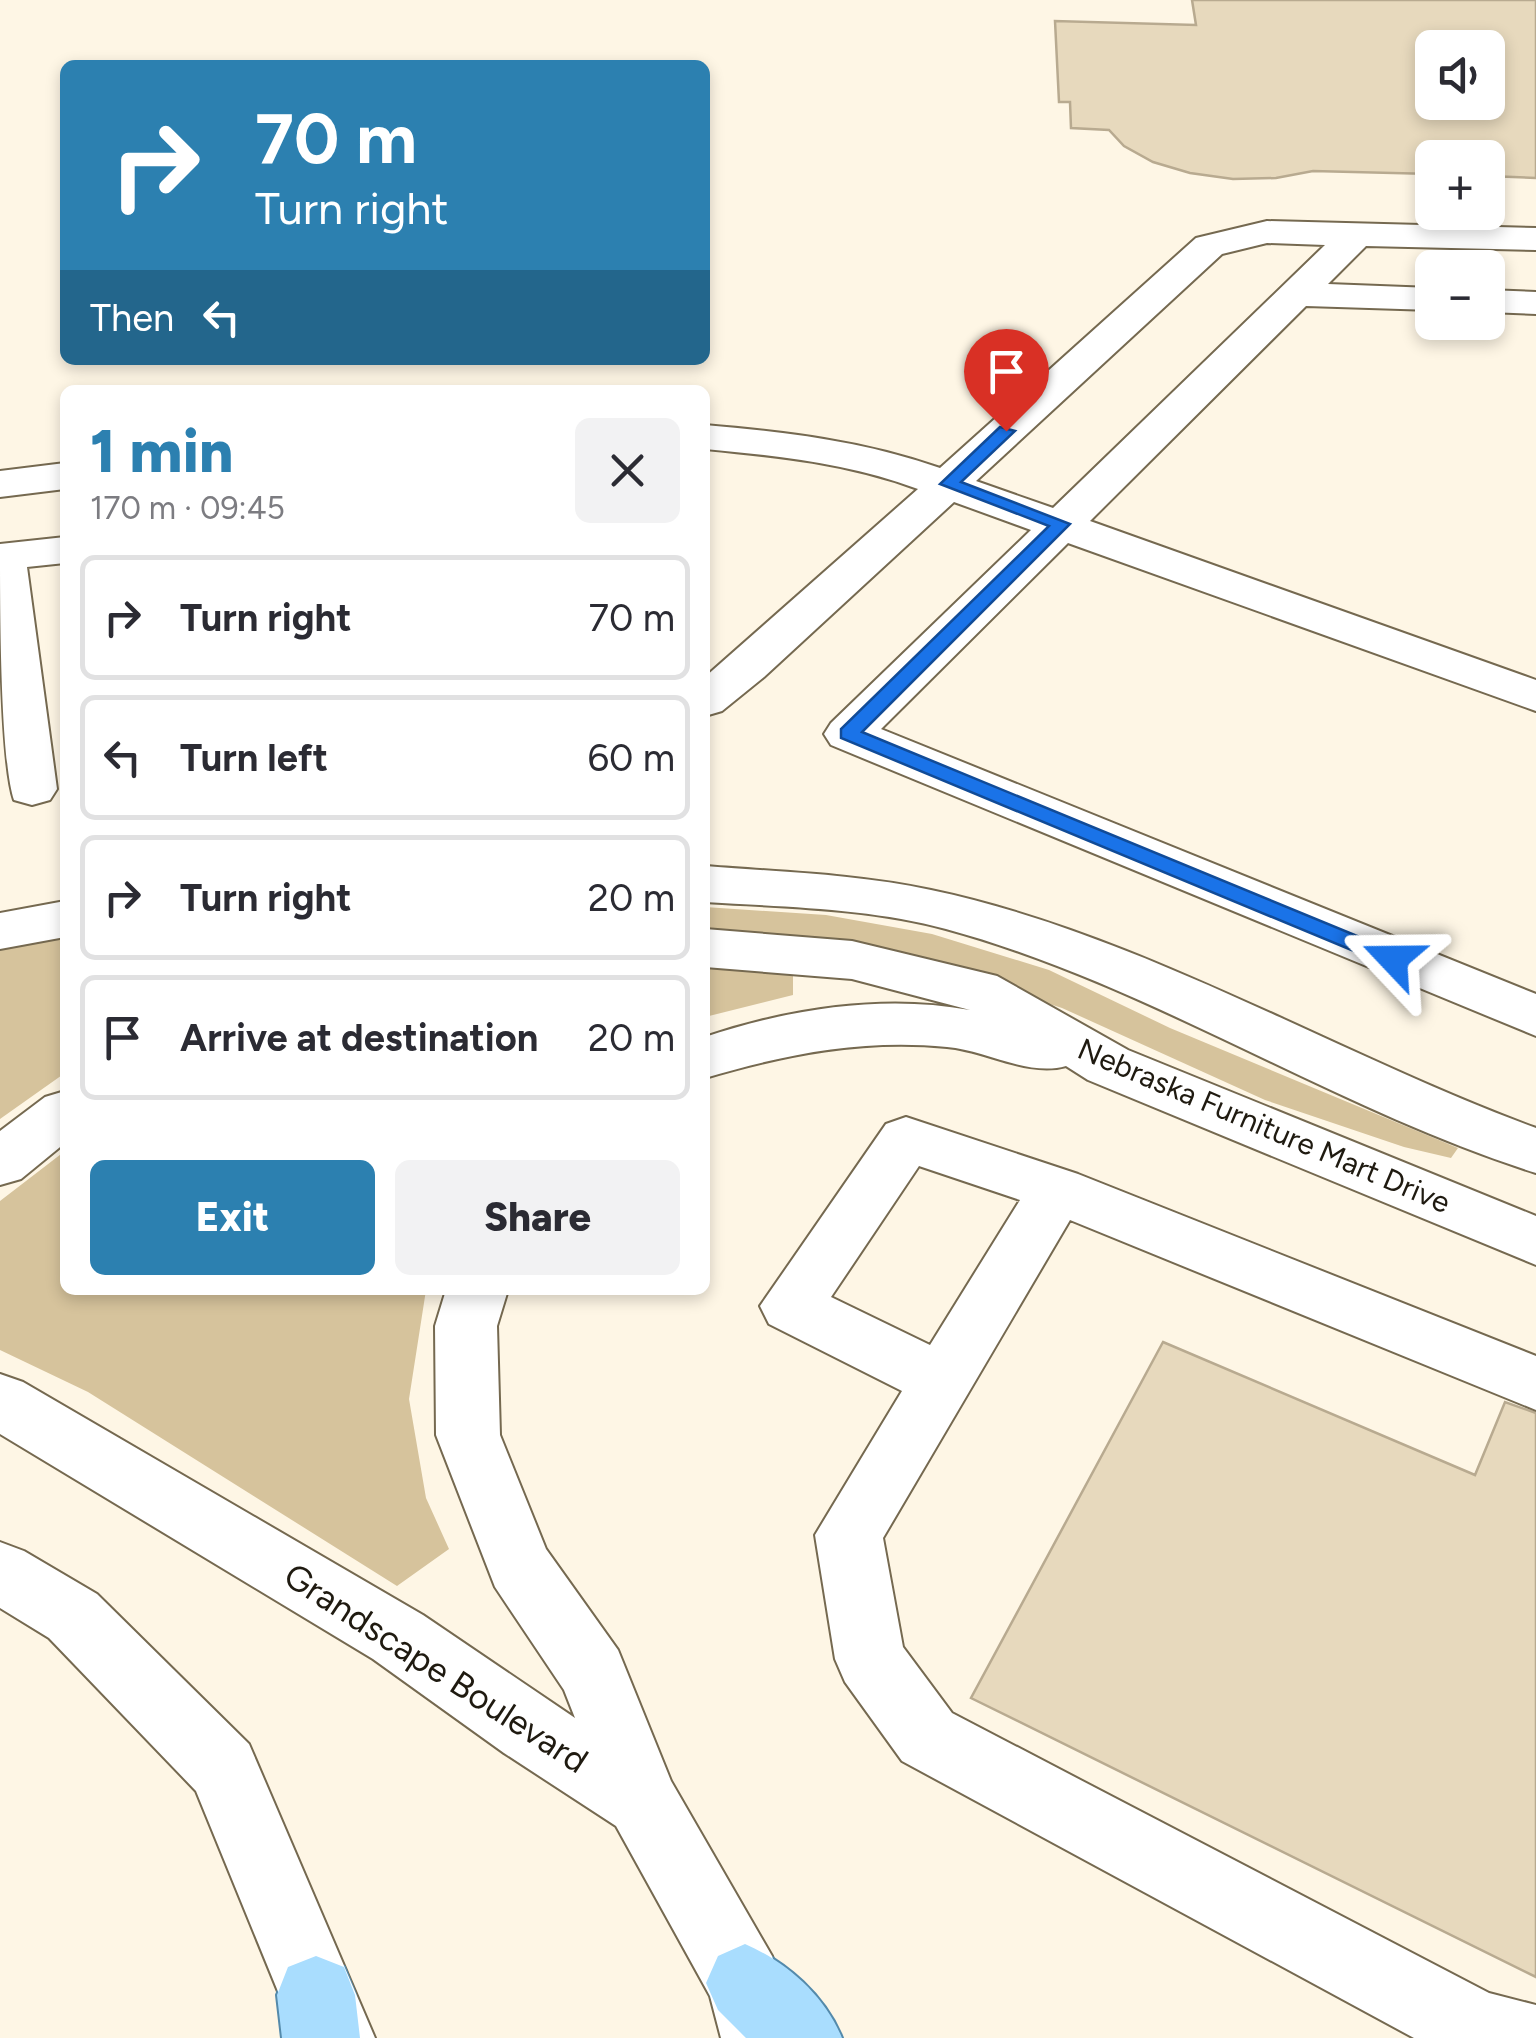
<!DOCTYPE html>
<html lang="en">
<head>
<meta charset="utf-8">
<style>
	body { margin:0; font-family:Figtree,sans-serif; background:#f2f2f3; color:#2b2b33; height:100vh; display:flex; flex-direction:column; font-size:38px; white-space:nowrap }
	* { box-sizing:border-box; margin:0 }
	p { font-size:32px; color:#7c7c81 }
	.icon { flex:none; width:55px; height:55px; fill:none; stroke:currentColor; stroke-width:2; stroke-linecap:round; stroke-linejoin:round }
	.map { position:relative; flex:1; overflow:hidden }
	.details { position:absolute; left:60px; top:385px; width:650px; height:910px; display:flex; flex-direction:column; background:#fff; border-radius:15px; box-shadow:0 5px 15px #0003 }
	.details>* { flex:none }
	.banner { position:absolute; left:60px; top:60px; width:650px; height:305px; border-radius:15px; box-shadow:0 5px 15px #0003; background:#2c80b0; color:#fff; overflow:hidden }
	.buttons { position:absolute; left:1415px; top:30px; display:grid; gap:20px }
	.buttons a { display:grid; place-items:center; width:90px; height:90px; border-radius:15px; background:#fff; box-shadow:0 5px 15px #0003; font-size:50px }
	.pin { position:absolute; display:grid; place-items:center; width:85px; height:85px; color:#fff; margin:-102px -42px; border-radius:50% 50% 50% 0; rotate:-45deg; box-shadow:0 0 10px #0007 }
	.pin .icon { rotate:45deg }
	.me { position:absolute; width:110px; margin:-55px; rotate:293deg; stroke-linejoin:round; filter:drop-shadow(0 0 8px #0008) }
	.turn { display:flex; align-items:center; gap:35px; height:210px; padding:0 30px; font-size:45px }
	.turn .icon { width:130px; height:130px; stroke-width:2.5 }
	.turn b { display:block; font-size:70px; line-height:85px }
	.then { display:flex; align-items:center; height:95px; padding:0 30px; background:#0003; gap:20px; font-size:38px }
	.round { display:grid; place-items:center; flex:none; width:105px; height:105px; border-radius:15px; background:#f2f2f3 }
	.headline { display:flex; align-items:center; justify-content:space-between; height:170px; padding:0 30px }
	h1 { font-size:60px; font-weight:800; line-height:75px; color:#2c80b0 }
	.primary-button { display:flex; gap:20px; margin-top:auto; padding:20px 30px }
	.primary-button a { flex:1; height:115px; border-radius:15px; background:#2c80b0; color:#fff; font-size:40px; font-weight:800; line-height:115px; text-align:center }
	.primary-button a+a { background:#f2f2f3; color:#2b2b33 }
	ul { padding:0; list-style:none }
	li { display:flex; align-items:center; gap:30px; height:125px; margin:0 20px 15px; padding:0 10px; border:5px solid #e1e1e2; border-radius:15px }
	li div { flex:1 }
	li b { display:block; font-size:38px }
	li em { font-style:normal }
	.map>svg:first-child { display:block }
</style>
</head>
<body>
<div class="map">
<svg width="1536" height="2038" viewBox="0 0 1536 2038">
	<rect width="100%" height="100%" fill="#fef6e5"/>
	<path fill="#d6c39c" d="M 705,907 L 826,915 L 932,934 L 1049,970 L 1170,1028 L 1458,1148 L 1451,1158 L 1404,1147 L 1265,1100 L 1062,1008 L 895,954 L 705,935 Z
		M 65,931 L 65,1073 L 0,1119 L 0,946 Z
		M 705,963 L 793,968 L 793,995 L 705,1017 Z
		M 65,1151 L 65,1290 L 426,1290 L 409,1399 L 426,1498 L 449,1549 L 397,1586 L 88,1392 L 0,1350 L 0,1201 Z"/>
	<path fill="#e7d9bd" stroke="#b8aa90" stroke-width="2.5" fill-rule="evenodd" d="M 1192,0 L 1536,0 L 1536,178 L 1488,176 L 1488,158 L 1432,158 L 1432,174 L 1313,171 L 1276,178 L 1233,179 L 1190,173 L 1153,162 L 1124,146 L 1109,130 L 1071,128 L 1070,102 L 1059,102 L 1055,21 L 1196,25 ZM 1432,48 L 1488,48 L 1488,102 L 1432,102 Z
		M 1163,1342 L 1475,1475 L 1505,1402 L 1536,1413 L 1536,1977 L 971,1698 Z"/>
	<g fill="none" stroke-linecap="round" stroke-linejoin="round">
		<defs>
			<path id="minor" d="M 1267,221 L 1536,228 L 1536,250 L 1366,246 L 1328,284 L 1432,288 L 1432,310 L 1306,306 L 1090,521 L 1536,680 L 1536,711 L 1068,543 L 881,729 L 1536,994 L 1536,1036 L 831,745 L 824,734 L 831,723 L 1031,530 L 954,502 L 764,677 L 722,711 L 705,716 L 705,677 L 918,489 C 847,463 779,456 705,449 L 705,425 C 786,432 863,441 940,468 L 1196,238 ZM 1267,243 L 1325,245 L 1053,508 L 976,481 L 1222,254 Z
				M 1488,290 L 1536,292 L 1536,314 L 1488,312 Z
				M 65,463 L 65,489 L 0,497 L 0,471 Z
				M 65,537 L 65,563 L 27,567 L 57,789 L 50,800 L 32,805 L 14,800 C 0,759 0,599 0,544 Z
				M 705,866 C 780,872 857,874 931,890 C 1141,934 1335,1054 1536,1128 L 1536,1173 C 1333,1109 1152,985 946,929 C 869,908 785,907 705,902 Z
				M 65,901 L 65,937 L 0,949 L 0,913 Z
				M 705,929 L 852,941 L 997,976 L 1128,1050 L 1536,1216 L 1536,1265 L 1088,1080 L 1066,1066 C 1029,1077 985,1050 947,1047 C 862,1039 786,1054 705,1078 L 705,1037 C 788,1009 883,994 970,1010 L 852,979 L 705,967 Z
				M 65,1091 L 65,1143 L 21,1179 L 0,1185 L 0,1131 L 45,1097 Z
				M 906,1117 L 1078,1174 L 1536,1356 L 1536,1410 L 1070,1220 L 883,1538 L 903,1647 L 952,1713 L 1489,1993 L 1536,2005 L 1536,2038 L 1414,2038 L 902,1761 L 845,1682 L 835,1659 L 815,1535 L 902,1391 L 769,1324 L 760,1306 L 886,1124 ZM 919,1166 L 1020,1200 L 930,1345 L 831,1297 Z
				M 446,1290 L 508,1290 L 497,1326 L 500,1435 L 546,1549 L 618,1650 L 671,1781 L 772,1956 L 799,2038 L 721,2038 L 710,1996 L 616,1826 L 504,1753 L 373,1659 L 0,1434 L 0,1374 L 23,1382 L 423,1615 L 575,1718 L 564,1690 L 495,1587 L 436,1435 L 435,1326 Z
				M 0,1542 L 24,1551 L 97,1594 L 249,1744 L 375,2038 L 297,2038 L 196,1791 L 49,1638 L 0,1608 Z"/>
			<path id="major" d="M 745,1944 C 787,1962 825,1996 842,2038 L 746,2038 L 718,2010 L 706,1983 L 718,1956 Z
				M 316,1956 L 344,1967 L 355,1995 L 360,2038 L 282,2038 L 277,1995 L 288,1967 Z"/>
		</defs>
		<use href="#minor" stroke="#756950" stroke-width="4"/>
		<use href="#major" stroke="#548aab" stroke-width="4"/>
		<use href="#minor" fill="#fff" fill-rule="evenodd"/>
		<use href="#major" fill="#a9ddfe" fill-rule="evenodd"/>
	</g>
	<path fill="#1a73e8" stroke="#114b97" stroke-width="2.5" d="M 1000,427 L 1015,431 L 961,482 L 1070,524 L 862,732 L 1401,954 L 1404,959 L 1401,964 L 1385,964 L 841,738 L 841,729 L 1049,526 L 940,484 Z"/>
	<g text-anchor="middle" stroke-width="10" stroke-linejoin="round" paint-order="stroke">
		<g font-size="30" fill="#1f1a10" stroke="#fff">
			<text transform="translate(1264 1126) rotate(23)" y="10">Nebraska Furniture Mart Drive</text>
		</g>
		<g font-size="35" fill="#1f1a10" stroke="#fff">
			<text transform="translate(436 1668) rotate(33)" y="12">Grandscape Boulevard</text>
		</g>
	</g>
</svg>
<div class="buttons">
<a><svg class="icon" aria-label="sound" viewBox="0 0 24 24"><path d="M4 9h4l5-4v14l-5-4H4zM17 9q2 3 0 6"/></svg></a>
<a>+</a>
<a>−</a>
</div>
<div class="pin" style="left:1006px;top:431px;background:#d93025"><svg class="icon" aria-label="arrive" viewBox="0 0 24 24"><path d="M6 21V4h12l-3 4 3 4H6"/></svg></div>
<svg class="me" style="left:1393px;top:959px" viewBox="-20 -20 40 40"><path d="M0-17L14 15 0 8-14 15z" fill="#1a73e8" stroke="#fff" stroke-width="4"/></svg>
<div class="banner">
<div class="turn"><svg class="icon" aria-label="right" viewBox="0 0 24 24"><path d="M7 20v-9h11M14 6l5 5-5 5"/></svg><div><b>70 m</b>Turn right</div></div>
<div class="then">Then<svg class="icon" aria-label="left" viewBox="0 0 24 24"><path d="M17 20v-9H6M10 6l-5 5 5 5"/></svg></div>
</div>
<section class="details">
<div class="headline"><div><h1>1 min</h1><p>170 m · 09:45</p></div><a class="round"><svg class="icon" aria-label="close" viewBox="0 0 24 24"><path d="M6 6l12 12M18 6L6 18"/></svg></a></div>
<ul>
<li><svg class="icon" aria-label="right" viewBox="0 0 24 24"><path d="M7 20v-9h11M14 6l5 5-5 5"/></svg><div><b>Turn right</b></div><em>70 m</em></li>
<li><svg class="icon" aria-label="left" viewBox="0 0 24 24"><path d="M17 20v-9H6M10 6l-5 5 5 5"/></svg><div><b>Turn left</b></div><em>60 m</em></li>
<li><svg class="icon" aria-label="right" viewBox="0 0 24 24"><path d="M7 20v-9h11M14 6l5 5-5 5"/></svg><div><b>Turn right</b></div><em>20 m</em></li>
<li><svg class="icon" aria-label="arrive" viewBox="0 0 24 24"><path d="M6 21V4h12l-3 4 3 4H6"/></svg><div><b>Arrive at destination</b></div><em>20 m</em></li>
</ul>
<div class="primary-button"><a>Exit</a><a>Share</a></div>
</section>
</div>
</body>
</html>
